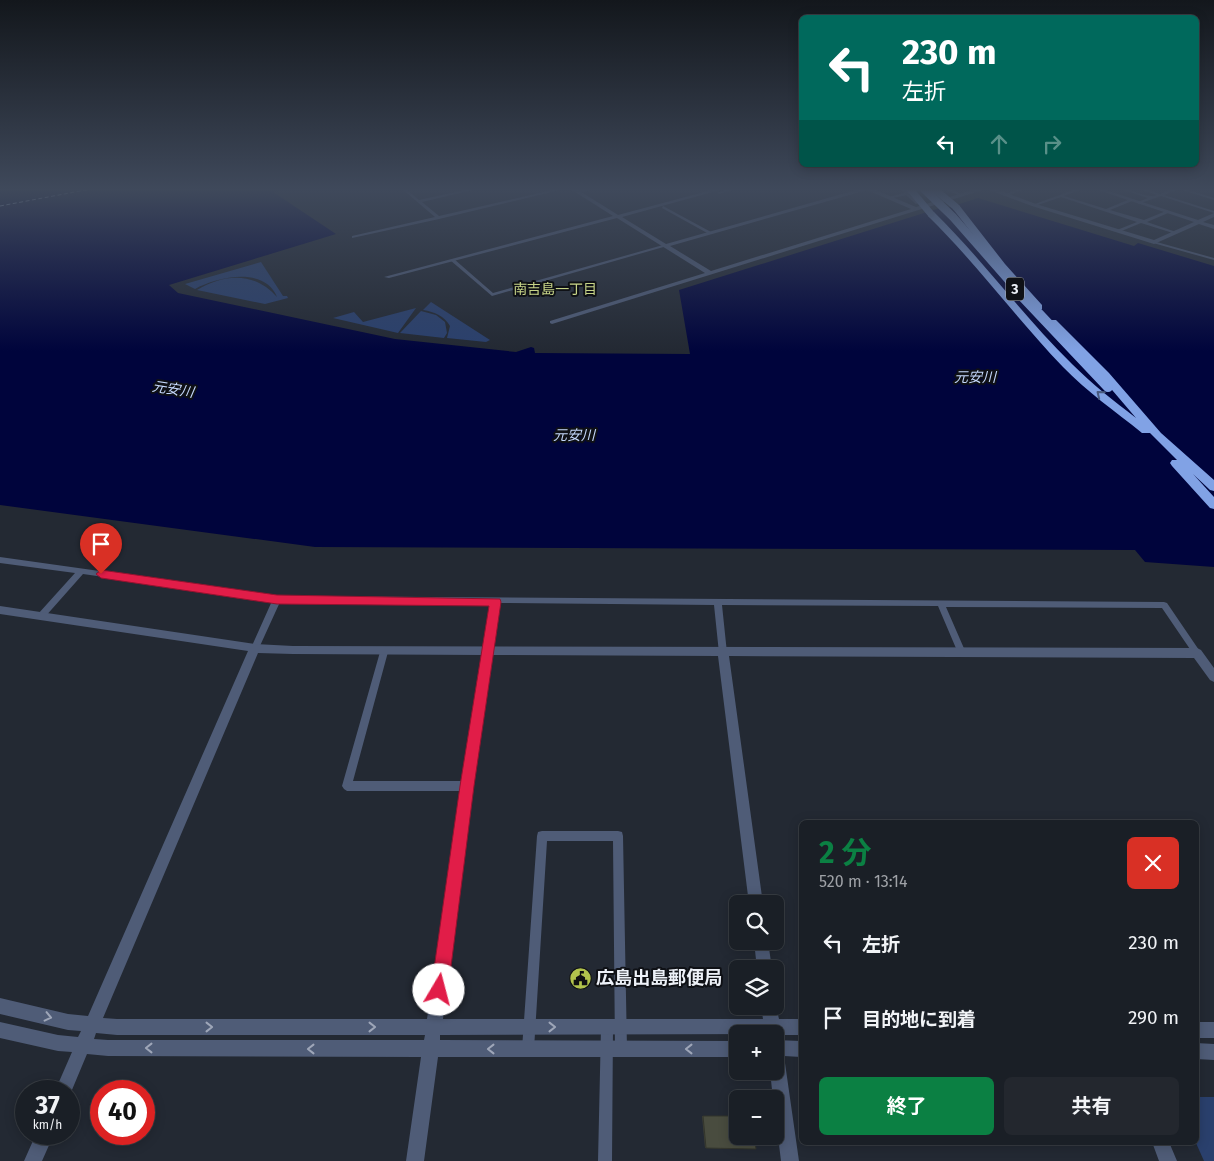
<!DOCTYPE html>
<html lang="ja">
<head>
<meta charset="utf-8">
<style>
	body { margin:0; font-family:"Fira Sans","Noto Sans JP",sans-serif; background:#23272e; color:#f1f3f6; height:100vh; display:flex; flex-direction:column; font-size:19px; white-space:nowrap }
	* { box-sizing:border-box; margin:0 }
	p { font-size:16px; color:#9fa2a7 }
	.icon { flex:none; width:28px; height:28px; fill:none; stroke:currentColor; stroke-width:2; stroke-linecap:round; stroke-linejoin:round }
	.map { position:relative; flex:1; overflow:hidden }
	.sheet { position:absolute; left:799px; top:820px; width:400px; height:325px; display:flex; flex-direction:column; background:#1a1f26; border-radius:8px; box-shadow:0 2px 12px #0003,0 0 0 1px #383d43 }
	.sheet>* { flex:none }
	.hud { position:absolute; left:799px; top:15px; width:400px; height:152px; border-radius:8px; box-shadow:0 2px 12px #0003,0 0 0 1px #383d43; background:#00695c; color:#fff; overflow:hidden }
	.tools { position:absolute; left:729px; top:895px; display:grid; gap:10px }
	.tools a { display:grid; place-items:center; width:55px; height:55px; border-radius:8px; background:#1a1f26; box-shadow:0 2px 12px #0003,0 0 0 1px #383d43; font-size:25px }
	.speed { position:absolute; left:15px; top:1080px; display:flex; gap:10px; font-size:25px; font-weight:700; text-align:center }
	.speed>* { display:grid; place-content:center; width:65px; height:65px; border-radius:50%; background:#1a1f26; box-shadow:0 2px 12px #0003,0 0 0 1px #383d43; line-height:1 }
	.speed small { font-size:12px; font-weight:400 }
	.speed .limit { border:8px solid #d22; background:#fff; color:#111 }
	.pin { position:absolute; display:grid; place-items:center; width:42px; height:42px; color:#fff; margin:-51px -21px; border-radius:50% 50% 50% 0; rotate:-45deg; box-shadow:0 0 5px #0007 }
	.pin .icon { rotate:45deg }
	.me { position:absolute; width:55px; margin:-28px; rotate:8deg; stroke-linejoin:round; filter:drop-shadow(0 0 4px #0008) }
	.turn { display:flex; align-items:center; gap:18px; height:105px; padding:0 20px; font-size:22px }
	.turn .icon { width:65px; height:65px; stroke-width:2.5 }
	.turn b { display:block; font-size:35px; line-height:42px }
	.lanes { display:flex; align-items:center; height:48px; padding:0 20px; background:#0003; justify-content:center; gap:25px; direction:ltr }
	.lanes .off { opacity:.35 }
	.round { display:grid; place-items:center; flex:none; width:52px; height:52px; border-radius:8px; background:#23272e }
	.summary { display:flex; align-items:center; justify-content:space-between; height:85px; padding:0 20px }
	h1 { font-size:30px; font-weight:700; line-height:38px; color:#0b8043 }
	.primary-button { display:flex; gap:10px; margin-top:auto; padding:10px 20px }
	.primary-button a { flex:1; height:58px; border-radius:8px; background:#0b8043; color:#fff; font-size:20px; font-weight:700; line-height:58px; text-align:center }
	.primary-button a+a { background:#23272e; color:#f1f3f6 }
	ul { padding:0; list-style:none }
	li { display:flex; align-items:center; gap:15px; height:75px; padding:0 20px }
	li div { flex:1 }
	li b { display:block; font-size:19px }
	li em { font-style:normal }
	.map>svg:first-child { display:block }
</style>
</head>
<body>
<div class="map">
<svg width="1214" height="1161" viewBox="0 0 1214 1161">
	<rect width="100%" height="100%" fill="#232933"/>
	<path fill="#2a406d" d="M 261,262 L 283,296 L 287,296 L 288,298 L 265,304 L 197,290 C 225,273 255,272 277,297 C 265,266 217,277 195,289 L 185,284 Z
		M 431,302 L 490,340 L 486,342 L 447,338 L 450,326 C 444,316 435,312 423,310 Z
		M 416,308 L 398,333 L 333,318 L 354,312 L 363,322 Z
		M 421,311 L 436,315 L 445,322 L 447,333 L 444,338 L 400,333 Z
		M 1196,1097 L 1214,1097 L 1214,1161 L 1204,1161 L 1196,1143 Z"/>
	<path fill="#00043c" d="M 0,188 L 291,188 L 273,192 L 336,234 L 169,285 L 178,293 L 395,339 L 516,352 L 531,347 L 534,348 L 535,353 L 690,354 L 679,290 L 940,208 L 944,209 L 978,198 L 1134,246 L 1138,243 L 1214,266 L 1214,567 L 1145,562 L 1135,550 L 315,547 L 0,505 Z"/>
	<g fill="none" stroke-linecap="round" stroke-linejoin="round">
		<path stroke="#c5d8fc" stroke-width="1" stroke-dasharray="4 2.5" stroke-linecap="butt" d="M 0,206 L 96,188"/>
		<path fill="#4f5c77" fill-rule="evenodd" d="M 401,188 L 405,188 L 419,200 L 474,188 L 481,188 L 422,202 L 439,216 L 561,188 L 568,188 L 439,219 L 352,238 L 352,236 L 435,217 Z
			M 590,188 L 597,188 L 578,193 L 576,192 Z
			M 900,188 L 904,188 L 908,192 L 921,188 L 927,188 L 909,194 L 918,203 L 916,204 L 906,195 L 889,199 L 889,197 L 904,193 Z
			M 942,188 L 948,188 L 964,195 L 961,196 Z
			M 1022,188 L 1028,188 L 1006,196 L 1003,195 Z
			M 1079,188 L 1085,188 L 1064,196 L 1106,209 L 1130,199 L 1132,199 L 1132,201 L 1110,210 L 1144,220 L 1166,211 L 1168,211 L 1168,213 L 1147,222 L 1176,232 L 1173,233 L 1141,223 L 1119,232 L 1117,232 L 1117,230 L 1137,222 L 1061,197 L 1035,206 L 1032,205 Z
			M 1118,188 C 1131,188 1145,199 1157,195 L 1137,188 L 1143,188 L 1160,194 L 1175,188 L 1182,188 L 1214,198 L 1214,200 L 1179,189 L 1164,195 L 1214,211 L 1214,213 L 1161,196 L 1138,204 L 1138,202 L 1148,198 Z
			M 663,206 L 711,232 L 712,233 L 709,234 L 662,208 Z
			M 1153,241 L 1214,258 L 1214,260 L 1153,243 Z
			M 663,245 L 667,246 L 492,296 L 450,260 L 454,259 L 493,293 Z
			M 0,557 L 277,596 L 1164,602 L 1167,603 L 1201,653 L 1200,655 L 1197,656 L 1194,655 L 1162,608 L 946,607 L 966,653 L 965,655 L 962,656 L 959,655 L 958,653 L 938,606 L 722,605 L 727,653 L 726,655 L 723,656 L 720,655 L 719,653 L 714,605 L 499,603 L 492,652 L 491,654 L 488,655 L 485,654 L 484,652 L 491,603 L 280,602 L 259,648 L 258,650 L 255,651 L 252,650 L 251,648 L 272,601 L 83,574 L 44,618 L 38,618 L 37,616 L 38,614 L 75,573 L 0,563 Z
			M 384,649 L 387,650 L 388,652 L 353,781 L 467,781 L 470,783 L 472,786 L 470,789 L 467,791 L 347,791 L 344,789 L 342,786 L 380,652 L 381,650 Z
			M 542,831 L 618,831 L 622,832 L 623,836 L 627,1049 L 625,1053 L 621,1055 L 617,1053 L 615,1049 L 613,841 L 547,841 L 534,1049 L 532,1053 L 528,1055 L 524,1053 L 522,1049 L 537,836 L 538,832 Z
			M 607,1021 L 611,1023 L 613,1027 L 612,1161 L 598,1161 L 601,1027 L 603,1023 Z"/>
		<path fill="#4f5c77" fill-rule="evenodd" d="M 569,188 L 575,188 L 618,215 L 719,188 L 727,188 L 622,217 L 666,244 L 863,188 L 871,188 L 916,207 L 979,188 L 993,188 L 1036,204 L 1154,240 L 1194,222 L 1092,188 L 1099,188 L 1198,220 L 1214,213 L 1214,217 L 1203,222 L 1214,225 L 1214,229 L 1199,224 L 1154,244 L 1032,206 L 986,189 L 552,324 L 550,323 L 550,321 L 705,273 L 617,218 L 389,278 L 384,277 L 613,216 ZM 867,190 L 911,209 L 711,271 L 670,246 Z
			M 731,188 L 739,188 L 719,194 L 717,193 Z
			M 0,606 L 255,644 L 293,646 L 1197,648 L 1201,650 L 1214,668 L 1214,682 L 1210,680 L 1194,658 L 729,656 L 763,904 L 749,904 L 718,656 L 493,655 L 473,786 L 443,1019 L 763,1019 L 761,1006 L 775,1006 L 775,1002 L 779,1019 L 801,1019 L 801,1035 L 780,1035 L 779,1039 L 775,1040 L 801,1041 L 801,1057 L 784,1056 L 799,1161 L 781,1161 L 775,1112 L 775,1099 L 773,1099 L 770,1071 L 775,1071 L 775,1034 L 440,1035 L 440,1040 L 738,1041 L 738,1057 L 438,1057 L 424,1161 L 406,1161 L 421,1057 L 108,1056 L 87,1054 L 69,1097 L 69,1091 L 55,1091 L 72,1052 L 58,1051 L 0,1038 L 0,1022 L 58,1035 L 78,1037 L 81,1031 L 68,1030 L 0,1014 L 0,998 L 68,1014 L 88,1016 L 248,651 L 0,614 ZM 258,653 L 293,654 L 482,655 L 461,786 L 427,1019 L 117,1019 L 103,1018 ZM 96,1033 L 117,1035 L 425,1035 L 424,1040 L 108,1040 L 94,1039 Z
			M 754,941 L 768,941 L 772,969 L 757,969 Z
			M 1196,1022 L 1214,1022 L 1214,1038 L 1196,1038 Z
			M 1196,1043 L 1214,1044 L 1214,1060 L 1196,1059 Z
			M 36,1134 L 54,1134 L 42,1161 L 24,1161 Z
			M 1152,1142 L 1169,1142 L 1177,1161 L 1159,1161 Z"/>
		<path fill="#81a2e5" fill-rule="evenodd" d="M 953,205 L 959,205 L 1005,264 L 1042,305 L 1042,309 L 1036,309 L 999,268 L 953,209 Z
			M 928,212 L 934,212 C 983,260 1023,316 1072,364 C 1092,384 1114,401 1136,418 L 1101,377 L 1050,324 L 1050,320 L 1056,320 L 1109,373 L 1161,433 L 1214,480 L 1214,491 L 1210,490 L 1193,474 L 1214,497 L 1214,509 L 1210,508 L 1172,466 L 1170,463 L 1172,460 L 1177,460 L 1150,433 L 1142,433 C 1115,411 1087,392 1063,367 C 1016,318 976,263 928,216 Z"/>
		<path stroke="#7a98d6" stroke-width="7" d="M 909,188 L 931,214
			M 933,188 L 956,207"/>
		<path stroke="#81a2e5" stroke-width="8" d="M 923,188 L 953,217 L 1024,298"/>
		<path stroke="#81a2e5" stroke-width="10" d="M 1023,297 L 1108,387"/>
	</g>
	<path fill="#3f4136" d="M 702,1116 L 703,1116 L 756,1149 L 705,1148 Z"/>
	<path fill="#494c3f" stroke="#33352c" d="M 703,1116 L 738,1116 L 738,1136 L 754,1136 L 756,1149 L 706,1148 Z"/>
	<defs><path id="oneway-chevron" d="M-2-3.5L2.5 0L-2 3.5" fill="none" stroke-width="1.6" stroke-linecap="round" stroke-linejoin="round" transform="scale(1.25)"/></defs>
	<use stroke="#485a7e" href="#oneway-chevron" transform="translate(1100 394) rotate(-141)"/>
	<g stroke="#9ea6b8">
		<use href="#oneway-chevron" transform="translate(48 1017) rotate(13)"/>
		<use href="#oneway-chevron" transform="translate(209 1027)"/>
		<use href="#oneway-chevron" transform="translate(372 1027)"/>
		<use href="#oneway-chevron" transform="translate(552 1027)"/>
		<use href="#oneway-chevron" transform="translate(149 1048) rotate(-180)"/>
		<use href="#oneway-chevron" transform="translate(311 1049) rotate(-180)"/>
		<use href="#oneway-chevron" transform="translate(491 1049) rotate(-180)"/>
		<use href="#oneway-chevron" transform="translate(689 1049) rotate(180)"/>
	</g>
	<linearGradient id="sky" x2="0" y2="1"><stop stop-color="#13171c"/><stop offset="0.54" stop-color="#3f495b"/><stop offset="1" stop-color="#3f495b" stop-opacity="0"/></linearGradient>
	<rect width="1214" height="351" fill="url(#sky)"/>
	<path fill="#e11d48" stroke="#92132f" d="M 101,570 L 277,595 L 500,599 L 501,602 L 474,786 L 448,990 L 445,996 L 439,999 L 433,996 L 431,990 L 460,786 L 489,606 L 277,604 L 101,578 L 96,574 Z"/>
	<defs>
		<symbol id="civic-disc" viewBox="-11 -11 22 22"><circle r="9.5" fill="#b2c34c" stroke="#0f1116"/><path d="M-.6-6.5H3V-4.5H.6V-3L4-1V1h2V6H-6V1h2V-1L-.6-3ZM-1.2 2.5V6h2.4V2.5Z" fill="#111"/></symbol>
	</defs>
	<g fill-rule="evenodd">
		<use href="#civic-disc" x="568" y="966" width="25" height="25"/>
	</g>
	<g text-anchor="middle" stroke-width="4" stroke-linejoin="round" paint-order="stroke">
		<g font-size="14" fill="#c7d488" stroke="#0f1116">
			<text x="555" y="294">南吉島一丁目</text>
		</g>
		<rect fill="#0f1116" stroke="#aaaeb4" stroke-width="1" x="1006" y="277.5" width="18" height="23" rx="4"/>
		<g font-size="14" font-weight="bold" fill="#edf1f8">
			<text x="1015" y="294">3</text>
		</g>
		<g font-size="14" font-style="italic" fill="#c5d8fc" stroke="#0f1116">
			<text x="975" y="382">元安川</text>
			<text transform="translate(173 389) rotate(9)" y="5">元安川</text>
			<text x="574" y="440">元安川</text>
		</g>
		<g font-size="18" font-weight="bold" fill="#edf1f8" stroke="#0f1116" text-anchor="start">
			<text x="596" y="984">広島出島郵便局</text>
		</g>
	</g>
</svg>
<div class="tools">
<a><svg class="icon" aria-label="search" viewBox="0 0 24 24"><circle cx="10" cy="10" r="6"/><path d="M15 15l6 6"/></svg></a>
<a><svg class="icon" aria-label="layers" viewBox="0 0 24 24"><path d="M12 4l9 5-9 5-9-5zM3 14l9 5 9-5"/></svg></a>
<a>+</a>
<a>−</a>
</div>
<div class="speed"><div>37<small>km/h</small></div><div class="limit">40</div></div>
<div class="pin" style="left:101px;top:574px;background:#d93025"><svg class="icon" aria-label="arrive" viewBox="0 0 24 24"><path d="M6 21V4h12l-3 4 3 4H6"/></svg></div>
<svg class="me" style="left:439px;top:990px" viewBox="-20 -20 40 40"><circle r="19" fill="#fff"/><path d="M0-13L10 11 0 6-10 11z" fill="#e11d48"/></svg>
<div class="hud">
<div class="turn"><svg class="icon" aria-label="left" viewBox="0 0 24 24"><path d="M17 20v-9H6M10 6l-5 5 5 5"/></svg><div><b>230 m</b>左折</div></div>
<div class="lanes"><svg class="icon" aria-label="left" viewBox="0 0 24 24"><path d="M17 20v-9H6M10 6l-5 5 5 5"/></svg><svg class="icon off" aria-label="ahead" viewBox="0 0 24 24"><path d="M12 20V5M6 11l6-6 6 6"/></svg><svg class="icon off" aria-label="right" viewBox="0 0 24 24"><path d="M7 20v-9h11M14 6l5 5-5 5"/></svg></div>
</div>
<section class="sheet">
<div class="summary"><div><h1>2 分</h1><p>520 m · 13:14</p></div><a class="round" style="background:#d93025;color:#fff"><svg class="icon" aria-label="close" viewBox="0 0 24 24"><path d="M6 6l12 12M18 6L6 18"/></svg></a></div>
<ul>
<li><svg class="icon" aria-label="left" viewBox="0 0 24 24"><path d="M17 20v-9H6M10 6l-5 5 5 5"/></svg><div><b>左折</b></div><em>230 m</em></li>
<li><svg class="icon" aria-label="arrive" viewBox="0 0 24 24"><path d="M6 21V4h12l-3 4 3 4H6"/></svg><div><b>目的地に到着</b></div><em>290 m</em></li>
</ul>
<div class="primary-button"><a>終了</a><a>共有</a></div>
</section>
</div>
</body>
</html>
